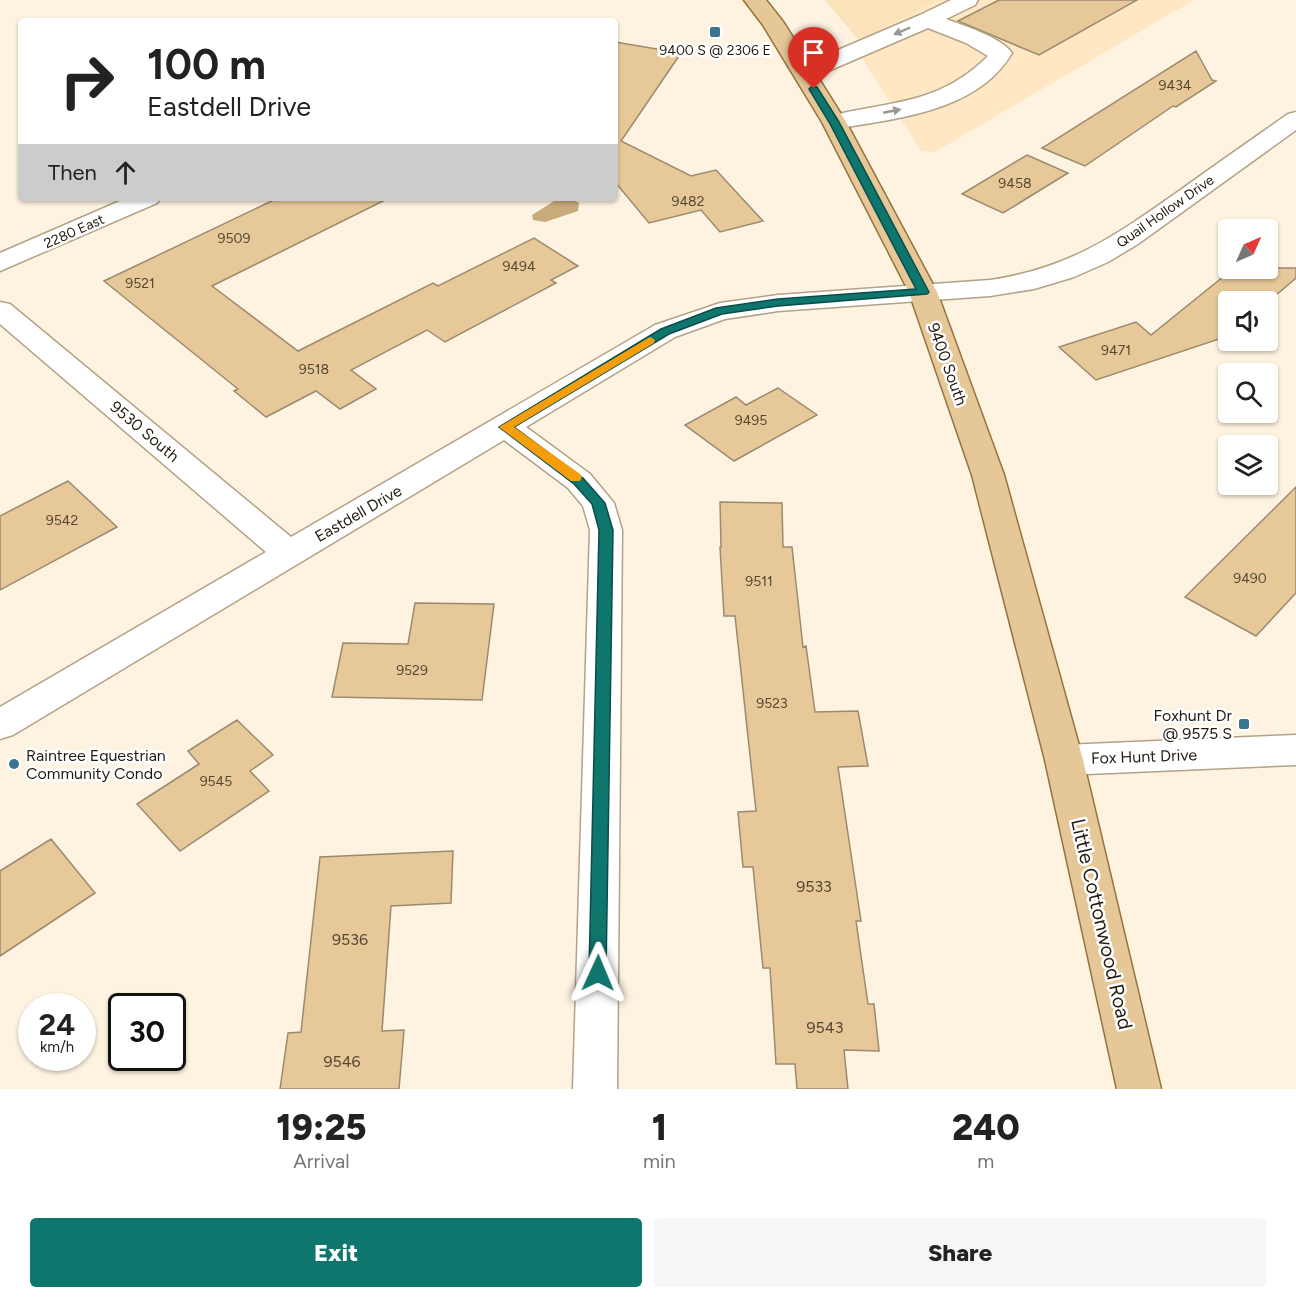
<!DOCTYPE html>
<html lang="en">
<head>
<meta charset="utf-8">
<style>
	body { margin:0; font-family:Figtree,sans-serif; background:#f6f6f6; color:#222; height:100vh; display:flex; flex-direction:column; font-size:22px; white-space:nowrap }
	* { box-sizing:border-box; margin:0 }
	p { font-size:20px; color:#767676 }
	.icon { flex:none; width:33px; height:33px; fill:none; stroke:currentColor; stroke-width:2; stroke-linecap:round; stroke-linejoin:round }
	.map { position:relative; height:1089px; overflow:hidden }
	.sheet { display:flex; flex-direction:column; background:#fff; flex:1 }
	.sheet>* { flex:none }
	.banner { position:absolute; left:18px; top:18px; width:600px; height:183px; border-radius:6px; box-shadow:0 2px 4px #0004; background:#fff; color:#222; overflow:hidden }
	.needle { width:39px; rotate:45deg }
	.tools { position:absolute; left:1218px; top:219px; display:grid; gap:12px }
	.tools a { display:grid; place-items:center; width:60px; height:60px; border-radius:6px; background:#fff; box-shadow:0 2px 4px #0004; font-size:30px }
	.speed { position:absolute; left:18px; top:993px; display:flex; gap:12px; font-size:30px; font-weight:700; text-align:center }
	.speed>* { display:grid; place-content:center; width:78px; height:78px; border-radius:50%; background:#fff; box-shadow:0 2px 4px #0004; line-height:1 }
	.speed small { font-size:15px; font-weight:400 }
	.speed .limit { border:3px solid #111; border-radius:9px; background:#fff; color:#111 }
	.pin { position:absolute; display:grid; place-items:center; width:51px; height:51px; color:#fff; margin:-62px -26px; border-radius:50% 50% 50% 0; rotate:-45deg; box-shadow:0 0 6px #0007 }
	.pin .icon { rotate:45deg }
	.me { position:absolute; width:66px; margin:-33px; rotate:1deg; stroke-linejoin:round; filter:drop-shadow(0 0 4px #0008) }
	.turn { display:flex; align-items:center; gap:21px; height:126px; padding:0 30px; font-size:27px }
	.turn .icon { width:78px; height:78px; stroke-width:2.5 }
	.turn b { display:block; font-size:42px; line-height:51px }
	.then { display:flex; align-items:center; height:57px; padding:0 30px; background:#0003; gap:12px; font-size:22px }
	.eta { display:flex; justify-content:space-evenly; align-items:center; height:102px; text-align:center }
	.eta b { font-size:36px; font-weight:800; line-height:42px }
	.primary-button { display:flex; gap:12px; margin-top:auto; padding:12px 30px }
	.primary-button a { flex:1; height:69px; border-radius:6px; background:#0f766e; color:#fff; font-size:24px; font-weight:800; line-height:69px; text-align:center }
	.primary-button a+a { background:#f6f6f6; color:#222 }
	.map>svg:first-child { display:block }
</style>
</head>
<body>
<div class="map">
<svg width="1296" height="1089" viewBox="0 0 1296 1089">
	<rect width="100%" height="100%" fill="#fef3e1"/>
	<path fill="#ffe7c3" d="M 938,0 L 1194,0 L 935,152 L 921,151 L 862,58 L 857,38 L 865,39 Z"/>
	<path fill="#fce2ba" d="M 825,0 L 938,0 L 864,39 L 857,38 Z"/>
	<path fill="#c9aa7b" d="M 559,198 L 570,198 L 579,203 L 578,211 L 545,222 L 533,220 L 532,215 Z"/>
	<path fill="#e7c898" stroke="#9c8a70" stroke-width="1.5" d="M 999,0 L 1137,0 L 1039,55 L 958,21 Z
		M 615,42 L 681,53 L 621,141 L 691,176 L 716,170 L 763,221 L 720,232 L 701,210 L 649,223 L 615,182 Z
		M 1196,51 L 1212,80 L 1216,81 L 1176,107 L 1173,106 L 1085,166 L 1042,148 Z
		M 1027,155 L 1068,173 L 1003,213 L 962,194 Z
		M 278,198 L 389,198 L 212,286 L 298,351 L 433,283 L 438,286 L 534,238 L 578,266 L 551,280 L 556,283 L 445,342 L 427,330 L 351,370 L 376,389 L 340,409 L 316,391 L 266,417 L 234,391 L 238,389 L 104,281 Z
		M 1234,268 L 1296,268 L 1296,278 L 1268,302 L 1228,302 L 1228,336 L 1096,380 L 1059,347 L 1136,322 L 1151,335 Z
		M 778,388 L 817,415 L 734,461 L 685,425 L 736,397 L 746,405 Z
		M 68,481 L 117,527 L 0,590 L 0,516 Z
		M 1296,487 L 1296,593 L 1256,636 L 1185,597 Z
		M 720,502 L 782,503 L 783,547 L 792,547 L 803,647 L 806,646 L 815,712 L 858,711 L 868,766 L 838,767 L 861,921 L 856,921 L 868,1004 L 874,1004 L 879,1051 L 844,1050 L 848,1089 L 797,1089 L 795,1064 L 776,1064 L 770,968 L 763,968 L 753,867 L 743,867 L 738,812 L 756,811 L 735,616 L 724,616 L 720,547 L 721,547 Z
		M 415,603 L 494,604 L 482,700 L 332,697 L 343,643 L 408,644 Z
		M 237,720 L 273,755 L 250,771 L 269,791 L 180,851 L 137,804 L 199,764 L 188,751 Z
		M 51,839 L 95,893 L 0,956 L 0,871 Z
		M 453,851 L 451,903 L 391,906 L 382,1031 L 404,1030 L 399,1089 L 280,1089 L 288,1033 L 301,1032 L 320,857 Z"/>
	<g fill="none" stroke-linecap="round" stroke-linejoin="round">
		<defs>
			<path id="minor" d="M 951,0 L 978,0 L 975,5 L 946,19 C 964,26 1001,37 1012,53 C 978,112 894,119 834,129 L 826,127 L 822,122 L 826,117 C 888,101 938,106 988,56 L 966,43 L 928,28 L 812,78 L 804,80 L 796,78 L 793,73 L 796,68 L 920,15 Z
				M 1296,112 L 1296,130 L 1138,244 L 1108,262 L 1074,277 L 1034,289 L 990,296 L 778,311 L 725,319 L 675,337 L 526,427 L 590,474 L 614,503 L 622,530 L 617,1089 L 573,1089 L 590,530 L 583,506 L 568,488 L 504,440 L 13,735 L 0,739 L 0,707 L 266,552 L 0,324 L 0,302 L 10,304 L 291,537 L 655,325 L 720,303 L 778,295 L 990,280 C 1070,268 1115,236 1179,191 C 1215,165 1251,140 1288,114 Z
				M 127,198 L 161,198 L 157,203 L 0,271 L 0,253 Z
				M 1296,735 L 1296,765 L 1064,775 L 1051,771 L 1045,760 L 1051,749 L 1064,745 Z"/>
			<path id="major" d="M 744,0 L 766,0 L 784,23 L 846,122 L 937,292 L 1004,475 L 1083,760 L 1161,1089 L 1117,1089 L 1045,760 L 972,475 L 909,292 L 822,122 L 763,25 Z"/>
		</defs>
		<use href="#minor" stroke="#b4a286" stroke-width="3"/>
		<use href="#major" stroke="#95733c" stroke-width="3"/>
		<use href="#minor" fill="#fff" fill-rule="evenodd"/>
		<use href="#major" fill="#e5c798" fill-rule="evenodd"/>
	</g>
	<defs><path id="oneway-solid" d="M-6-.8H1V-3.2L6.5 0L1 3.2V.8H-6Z" transform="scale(1.5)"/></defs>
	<g fill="#9c9994">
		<use href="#oneway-solid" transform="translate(902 31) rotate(157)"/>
		<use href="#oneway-solid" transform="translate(892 111) rotate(-11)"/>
	</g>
	<path fill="#0f766e" stroke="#0a4d48" stroke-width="1.5" d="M 811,87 L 817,87 L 839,122 L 929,292 L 927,294 L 778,306 L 722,314 L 669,334 L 514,427 L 583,478 L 605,503 L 613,530 L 606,973 L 604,978 L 598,980 L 591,978 L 589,973 L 599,530 L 592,504 L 574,484 L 499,427 L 661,329 L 716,308 L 778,299 L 916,289 L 829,122 L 809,89 Z"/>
	<path fill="#f59e0b" d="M 650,337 L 655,340 L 654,343 L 514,427 L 580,474 L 582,477 L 580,481 L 571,481 L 499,427 Z"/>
	<g fill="#3a748d" stroke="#fff" stroke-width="2">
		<rect x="709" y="26" width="12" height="12" rx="3"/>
		<rect x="1238" y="718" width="12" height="12" rx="3"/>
		<circle cx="14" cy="764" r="6"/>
	</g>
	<g text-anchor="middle" stroke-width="5" stroke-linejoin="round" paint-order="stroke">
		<g font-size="14" fill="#231c11" stroke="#fff">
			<text x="715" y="55">9400 S @ 2306 E</text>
		</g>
		<g font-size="14" fill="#544733">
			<text x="1175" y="90">9434</text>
			<text x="1015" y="188">9458</text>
			<text x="688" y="206">9482</text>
			<text x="234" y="243">9509</text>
			<text x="519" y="271">9494</text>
			<text x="140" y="288">9521</text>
			<text x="1116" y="355">9471</text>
			<text x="314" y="374">9518</text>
			<text x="751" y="425">9495</text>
			<text x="62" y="525">9542</text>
			<text x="1250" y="583">9490</text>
			<text x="759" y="586">9511</text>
			<text x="412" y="675">9529</text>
			<text x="772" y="708">9523</text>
			<text x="216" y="786">9545</text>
		</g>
		<g font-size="14" fill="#231c11" stroke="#fff">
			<text transform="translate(1165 211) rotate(-35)" y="5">Quail Hollow Drive</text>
			<text transform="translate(74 231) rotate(-24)" y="5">2280 East</text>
		</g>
		<g font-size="16" fill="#231c11" stroke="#fff">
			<text transform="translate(948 364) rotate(70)" y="6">9400 South</text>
			<text transform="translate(145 431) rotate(40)" y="6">9530 South</text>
			<text transform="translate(358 513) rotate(-30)" y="6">Eastdell Drive</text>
			<text transform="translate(1144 756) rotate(-2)" y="6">Fox Hunt Drive</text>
		</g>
		<g font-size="16" fill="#231c11" stroke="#fff" text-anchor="end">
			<text x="1232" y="721">Foxhunt Dr<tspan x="1232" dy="18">@ 9575 S</tspan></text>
			<text x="26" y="761" text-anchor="start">Raintree Equestrian<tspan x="26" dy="18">Community Condo</tspan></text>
		</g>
		<g font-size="16" fill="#544733">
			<text x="814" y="892">9533</text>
			<text x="350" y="945">9536</text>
			<text x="825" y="1033">9543</text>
			<text x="342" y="1067">9546</text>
		</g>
		<g font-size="20" fill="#231c11" stroke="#fff">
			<text transform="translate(1102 924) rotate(77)" y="7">Little Cottonwood Road</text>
		</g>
	</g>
</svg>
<div class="tools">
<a><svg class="needle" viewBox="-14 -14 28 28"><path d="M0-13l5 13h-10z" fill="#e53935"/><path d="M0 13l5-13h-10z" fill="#767676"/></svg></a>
<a><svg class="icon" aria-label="sound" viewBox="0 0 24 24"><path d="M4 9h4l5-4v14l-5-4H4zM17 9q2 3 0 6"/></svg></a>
<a><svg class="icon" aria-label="search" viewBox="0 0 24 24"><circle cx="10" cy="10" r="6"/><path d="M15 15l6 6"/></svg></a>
<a><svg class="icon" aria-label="layers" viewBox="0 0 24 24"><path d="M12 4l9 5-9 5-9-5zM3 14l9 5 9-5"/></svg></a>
</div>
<div class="speed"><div>24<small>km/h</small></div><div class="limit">30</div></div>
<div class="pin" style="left:814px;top:89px;background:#d93025"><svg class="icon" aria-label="arrive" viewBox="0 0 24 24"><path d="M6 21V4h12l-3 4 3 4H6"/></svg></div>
<svg class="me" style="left:598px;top:973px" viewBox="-20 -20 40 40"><path d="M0-17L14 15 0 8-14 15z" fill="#0f766e" stroke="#fff" stroke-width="4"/></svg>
<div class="banner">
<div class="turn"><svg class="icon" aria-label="right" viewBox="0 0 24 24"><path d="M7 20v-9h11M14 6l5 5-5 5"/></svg><div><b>100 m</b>Eastdell Drive</div></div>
<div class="then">Then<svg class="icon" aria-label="ahead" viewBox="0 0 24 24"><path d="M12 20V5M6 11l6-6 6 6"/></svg></div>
</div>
</div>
<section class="sheet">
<div class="eta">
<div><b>19:25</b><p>Arrival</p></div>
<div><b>1</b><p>min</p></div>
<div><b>240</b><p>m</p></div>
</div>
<div class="primary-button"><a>Exit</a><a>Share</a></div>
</section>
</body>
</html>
